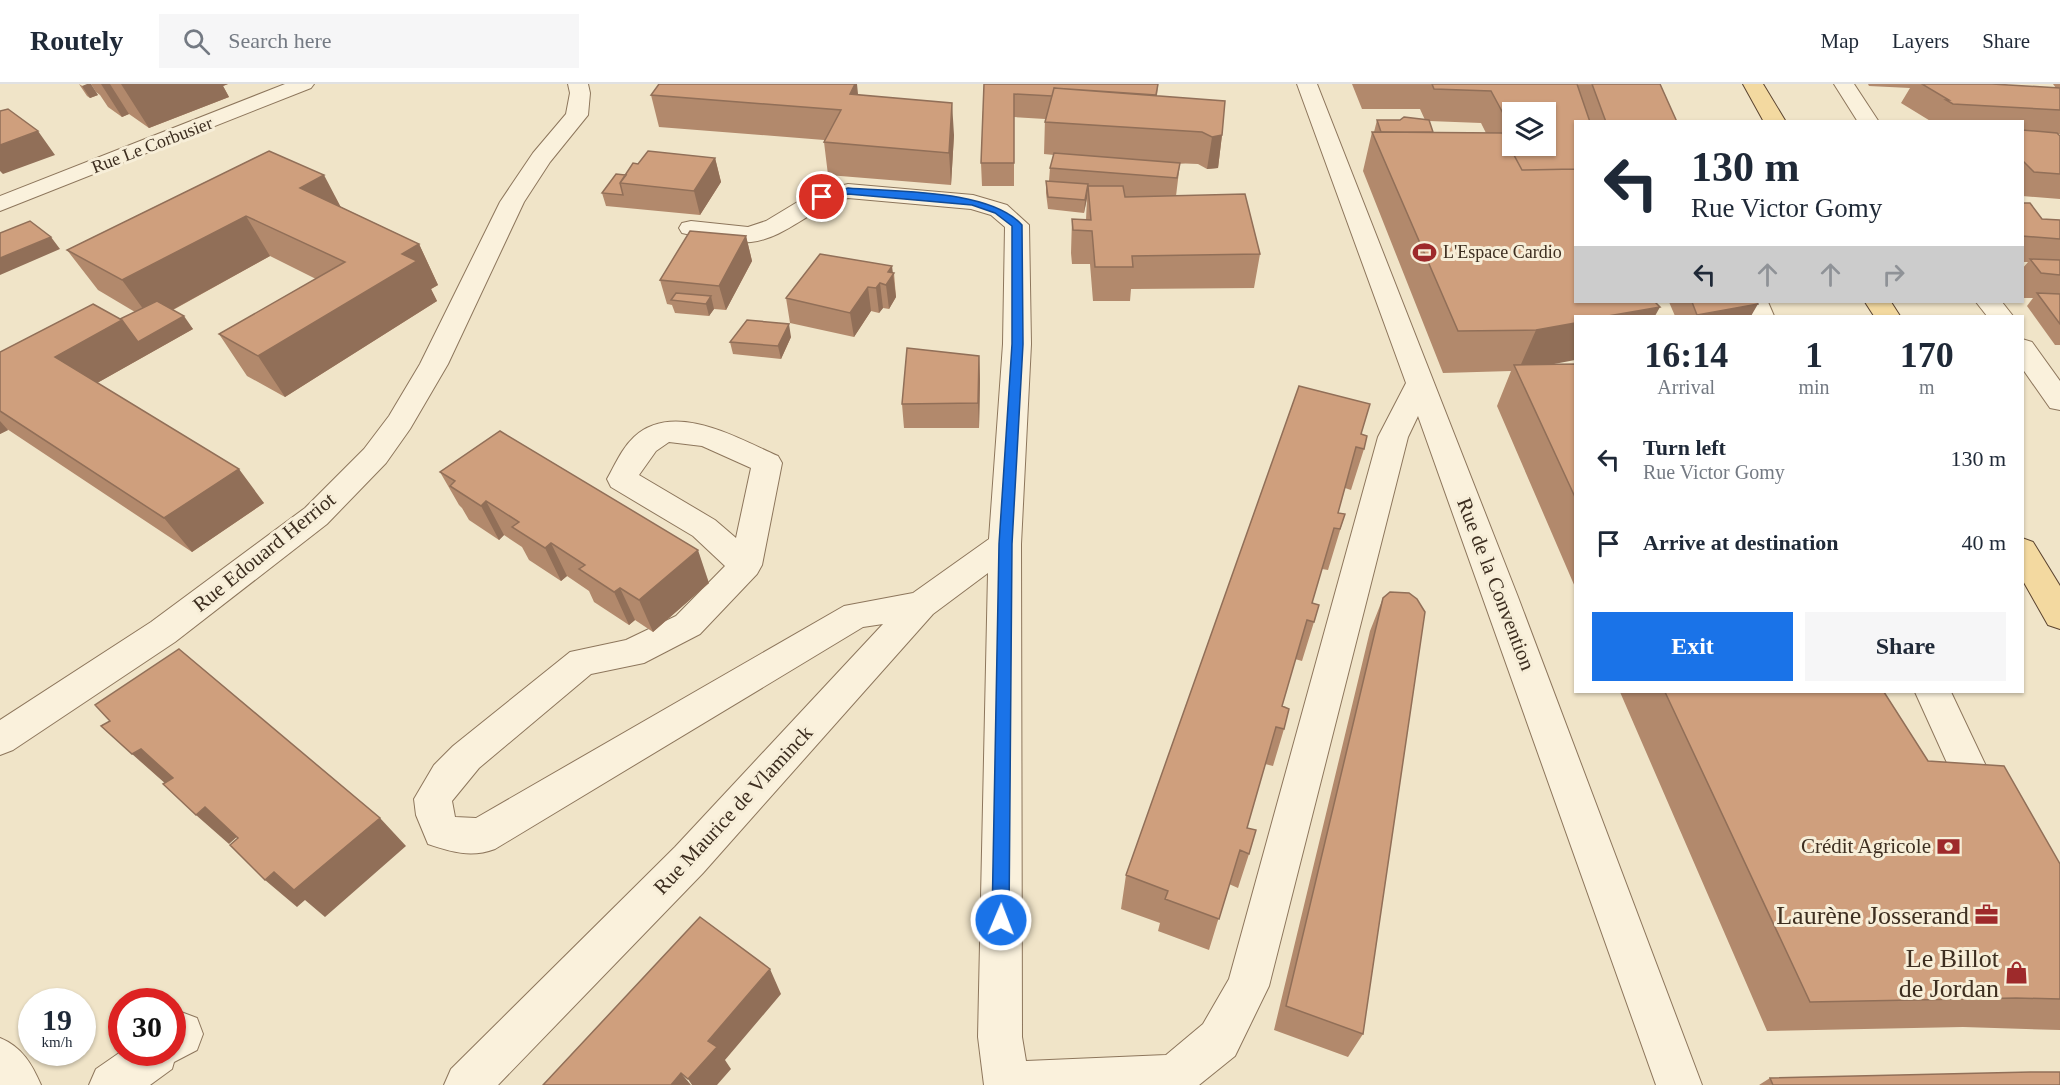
<!DOCTYPE html>
<html lang="en">
<head>
<meta charset="utf-8">
<style>
	body { margin:0; font-family:"Times New Roman",serif; background:#f6f6f7; color:#1f2937; height:100vh; display:flex; flex-direction:column; font-size:22px; white-space:nowrap }
	* { box-sizing:border-box; margin:0 }
	p { font-size:20px; color:#747a83 }
	.icon { flex:none; width:33px; height:33px; fill:none; stroke:currentColor; stroke-width:2; stroke-linecap:round; stroke-linejoin:round }
	.map { position:relative; flex:1; overflow:hidden }
	.panel { position:absolute; left:1574px; top:231px; width:450px; height:378px; display:flex; flex-direction:column; background:#fff; border-radius:0px; box-shadow:0 2px 4px #0004 }
	.panel>* { flex:none }
	.guide { position:absolute; left:1574px; top:36px; width:450px; height:183px; border-radius:0px; box-shadow:0 2px 4px #0004; background:#fff; color:#1f2937; overflow:hidden }
	.controls { position:absolute; left:1502px; top:18px; display:grid; gap:12px }
	.controls a { display:grid; place-items:center; width:54px; height:54px; border-radius:0px; background:#fff; box-shadow:0 2px 4px #0004; font-size:30px }
	.speed { position:absolute; left:18px; top:904px; display:flex; gap:12px; font-size:30px; font-weight:700; text-align:center }
	.speed>* { display:grid; place-content:center; width:78px; height:78px; border-radius:50%; background:#fff; box-shadow:0 2px 4px #0004; line-height:1 }
	.speed small { font-size:15px; font-weight:400 }
	.speed .limit { border:9px solid #d22; background:#fff; color:#111 }
	.pin { position:absolute; display:grid; place-items:center; width:51px; height:51px; color:#fff; margin:-26px; border:3px solid #fff; border-radius:50%; box-shadow:0 2px 6px #0007 }
	.me { position:absolute; width:66px; margin:-33px; rotate:1deg; stroke-linejoin:round; filter:drop-shadow(0 0 4px #0008) }
	.turn { display:flex; align-items:center; gap:21px; height:126px; padding:0 18px; font-size:27px }
	.turn .icon { width:78px; height:78px; stroke-width:2.5 }
	.turn b { display:block; font-size:42px; line-height:51px }
	.lanes { display:flex; align-items:center; height:57px; padding:0 18px; background:#0003; justify-content:center; gap:30px; direction:ltr }
	.lanes .off { opacity:.35 }
	.eta { display:flex; justify-content:space-evenly; align-items:center; height:102px; text-align:center }
	.eta b { font-size:36px; font-weight:700; line-height:42px }
	.action { display:flex; gap:12px; margin-top:auto; padding:12px 18px }
	.action a { flex:1; height:69px; border-radius:0px; background:#1a73e8; color:#fff; font-size:24px; font-weight:700; line-height:69px; text-align:center }
	.action a+a { background:#f6f6f7; color:#1f2937 }
	ul { padding:0; list-style:none }
	li { display:flex; align-items:center; gap:18px; height:84px; padding:0 18px }
	li div { flex:1 }
	li b { display:block; font-size:22px }
	li em { font-style:normal }
	header { display:flex; align-items:center; gap:36px; box-sizing:border-box; height:84px; padding:0 30px; background:#fff; border-bottom:2px solid #e0e1e3 }
	header strong { font-size:28px }
	nav { display:flex; gap:33px; margin-inline-start:auto; font-size:21px }
	.search { width:420px; height:54px; background:#f6f6f7; display:flex; align-items:center; gap:15px; box-sizing:border-box; padding:0 21px; border-radius:0px; color:#747a83; font-size:22px }
	.map>svg:first-child { display:block }
</style>
</head>
<body>
<header>
<strong>Routely</strong>
<div class="search"><svg class="icon" aria-label="search" viewBox="0 0 24 24"><circle cx="10" cy="10" r="6"/><path d="M15 15l6 6"/></svg>Search here</div>
<nav><a>Map</a><a>Layers</a><a>Share</a></nav>
</header>
<div class="map">
<svg width="2060" height="1001" viewBox="0 0 2060 1001">
	<rect width="100%" height="100%" fill="#f0e4c8"/>
	<g fill="none" stroke-linecap="round" stroke-linejoin="round">
		<defs>
			<path id="minor" d="M 285,0 L 314,0 L 311,4 L 0,127 L 0,112 Z
				M 568,0 L 588,0 L 590,9 L 588,31 L 550,78 L 524,118 L 448,280 L 410,345 L 386,379 L 327,440 L 175,558 L 13,666 L 0,671 L 0,636 L 151,538 L 305,424 L 364,365 L 389,332 L 420,280 L 500,118 L 533,69 L 566,30 L 570,9 Z
				M 1297,0 L 1317,0 L 1518,513 L 1702,1001 L 1656,1001 L 1418,332 L 1408,353 L 1269,902 L 1235,972 L 1199,1001 L 984,1001 L 978,953 L 988,489 L 933,530 L 703,789 L 498,1001 L 444,1001 L 451,985 L 675,763 L 883,540 L 863,543 L 495,765 C 471,774 452,768 428,760 L 416,731 L 414,715 L 434,681 L 453,662 L 570,568 L 626,556 L 676,532 L 725,482 L 693,452 L 611,403 L 607,395 C 615,381 622,364 634,353 C 674,316 739,355 778,372 L 782,379 L 762,481 L 757,490 L 700,550 L 644,579 L 591,590 L 479,684 L 452,717 L 455,733 L 476,734 L 844,522 L 913,509 L 989,455 L 1003,260 L 1005,143 L 991,131 L 971,125 L 848,114 C 813,122 787,154 751,158 C 733,160 710,154 691,151 L 682,149 L 679,144 L 682,139 L 691,137 L 748,143 L 766,137 L 814,108 L 848,100 L 973,111 L 1007,121 L 1029,141 L 1031,260 L 1021,460 L 1022,953 L 1026,977 L 1166,971 L 1203,940 L 1229,895 L 1378,353 L 1406,299 ZM 669,358 L 702,362 L 751,384 L 736,454 L 715,436 L 639,391 L 656,367 Z
				M 1834,0 L 1854,0 L 1879,38 L 1858,38 Z
				M 1742,218 L 1768,218 L 1774,232 L 1748,232 Z
				M 1976,218 L 2002,218 L 2013,232 L 1987,232 Z
				M 2022,255 L 2032,258 L 2060,297 L 2060,326 L 2050,324 L 2022,284 Z
				M 1915,608 L 1951,608 L 2004,720 L 1999,732 L 1985,737 L 1971,732 Z
				M 181,928 L 197,934 L 203,950 L 197,966 L 174,978 L 172,985 L 150,1001 L 89,1001 L 96,985 L 122,967 L 122,969 L 172,969 L 172,931 Z
				M 0,954 C 22,963 32,980 41,1001 L 0,1001 Z"/>
			<path id="major" d="M 1743,0 L 1763,0 L 1786,38 L 1764,38 Z
				M 1865,218 L 1891,218 L 1900,232 L 1874,232 Z
				M 2022,454 L 2033,458 L 2060,502 L 2060,545 L 2048,541 L 2022,495 Z"/>
		</defs>
		<use href="#minor" stroke="#8d765c" stroke-width="2"/>
		<use href="#major" stroke="#5b4430" stroke-width="2"/>
		<use href="#minor" fill="#faf1dc" fill-rule="evenodd"/>
		<use href="#major" fill="#f3d9a0" fill-rule="evenodd"/>
	</g>
	<path fill="#b2896c" fill-rule="evenodd" d="M 79,0 L 98,11 L 90,14 L 87,12 Z
		M 91,0 L 228,0 L 223,2 L 229,13 L 149,44 L 129,30 L 122,33 L 108,23 L 100,11 L 96,8 Z
		M 984,0 L 1158,0 L 1157,12 L 1222,51 L 1218,84 L 1207,85 L 1198,80 L 1173,79 L 1180,79 L 1176,112 L 1260,170 L 1254,204 L 1131,205 L 1130,217 L 1093,217 L 1090,180 L 1072,180 L 1071,169 L 1072,135 L 1086,136 L 1087,114 L 1084,129 L 1048,125 L 1046,109 L 1046,97 L 1049,97 L 1050,84 L 1054,71 L 1044,70 L 1045,35 L 1014,33 L 1014,102 L 982,102 L 981,79 Z
		M 1352,0 L 1660,0 L 1677,38 L 1575,38 L 1553,281 L 1575,280 L 1575,503 L 1497,322 L 1511,287 L 1443,289 L 1363,87 L 1372,48 L 1374,48 L 1377,36 L 1425,36 L 1420,25 L 1362,25 ZM 1512,28 L 1545,62 L 1512,62 ZM 1429,37 L 1481,39 L 1486,49 L 1433,48 Z
		M 1868,0 L 1992,0 L 2056,4 L 2053,0 L 2060,0 L 2060,50 L 2058,50 L 2060,52 L 2060,115 L 2022,112 L 2022,38 L 1932,38 L 1901,19 L 1910,4 L 1869,2 Z
		M 651,11 L 858,11 L 954,51 L 951,101 L 828,91 L 824,58 L 824,56 L 659,43 Z
		M 269,67 L 341,123 L 419,160 L 438,201 L 431,205 L 437,217 L 285,313 L 247,292 L 219,250 L 316,195 L 270,172 L 173,226 L 193,245 L 97,299 L 264,419 L 192,468 L 7,345 L 8,346 L 0,350 L 0,268 L 120,235 L 135,228 L 98,206 L 67,166 Z
		M 715,74 L 721,98 L 700,131 L 606,122 L 602,109 L 638,80 Z
		M 2022,119 L 2042,135 L 2060,136 L 2060,261 L 2055,261 L 2027,222 L 2033,214 L 2022,214 L 2022,185 L 2028,178 L 2022,178 Z
		M 746,152 L 752,177 L 726,226 L 714,225 L 709,232 L 675,229 L 672,221 L 667,220 L 660,196 Z
		M 893,189 L 894,189 L 896,213 L 889,225 L 883,224 L 879,229 L 871,227 L 854,253 L 790,239 L 786,214 Z
		M 1669,218 L 1757,218 L 1751,232 L 1675,232 Z
		M 791,253 L 781,275 L 733,270 L 730,258 Z
		M 979,272 L 980,296 L 979,344 L 904,344 L 902,320 Z
		M 1361,350 L 1364,365 L 1351,406 L 1345,404 L 1338,429 L 1345,430 L 1328,486 L 1322,485 L 1312,519 L 1314,538 L 1302,577 L 1295,575 L 1282,622 L 1284,645 L 1273,682 L 1265,680 L 1247,744 L 1249,770 L 1238,804 L 1229,800 L 1209,866 L 1158,847 L 1160,839 L 1121,825 L 1126,791 Z
		M 440,388 L 709,499 L 653,548 L 635,536 L 629,541 L 594,518 L 589,507 L 567,492 L 561,497 L 529,476 L 522,463 L 504,451 L 499,456 L 469,436 L 462,424 L 459,421 Z
		M 1383,514 L 1363,950 L 1348,973 L 1274,946 L 1370,547 Z
		M 1620,608 L 1884,608 L 1928,677 L 2060,780 L 2060,946 L 1963,943 L 1767,947 Z
		M 1770,994 L 2060,1001 L 1759,1001 Z"/>
	<path fill="#916f58" d="M 87,0 L 91,0 L 98,11 L 90,14 L 82,2 Z
		M 101,0 L 110,0 L 129,30 L 122,33 Z
		M 121,0 L 228,0 L 223,2 L 229,13 L 149,44 Z
		M 855,0 L 857,0 L 860,30 L 850,10 Z
		M 952,19 L 954,51 L 951,101 L 949,69 Z
		M 38,47 L 55,71 L 3,90 L 0,87 L 0,61 Z
		M 1222,51 L 1218,84 L 1207,85 L 1212,53 Z
		M 715,74 L 721,98 L 700,131 L 694,107 Z
		M 324,91 L 345,131 L 300,104 Z
		M 1088,100 L 1087,114 L 1084,129 L 1085,116 Z
		M 246,132 L 270,172 L 152,237 L 122,196 Z
		M 746,152 L 752,177 L 726,226 L 719,202 Z
		M 51,153 L 60,165 L 0,191 L 0,174 Z
		M 419,160 L 438,201 L 431,205 L 437,217 L 285,313 L 258,272 L 402,170 Z
		M 892,182 L 896,213 L 889,225 L 886,201 L 888,188 Z
		M 880,199 L 883,224 L 879,229 L 876,204 Z
		M 868,203 L 871,227 L 854,253 L 850,229 Z
		M 711,212 L 714,225 L 709,232 L 706,220 Z
		M 1758,220 L 1751,232 L 1696,232 L 1697,231 Z
		M 1660,223 L 1655,232 L 1608,232 Z
		M 184,232 L 193,245 L 83,307 L 55,273 L 122,236 Z
		M 1575,239 L 1575,276 L 1518,287 L 1536,246 Z
		M 789,240 L 791,253 L 781,275 L 778,262 Z
		M 979,272 L 980,296 L 979,344 L 978,319 Z
		M 0,337 L 8,346 L 0,350 Z
		M 239,385 L 264,419 L 192,468 L 164,434 Z
		M 486,417 L 504,451 L 499,456 L 481,422 Z
		M 551,459 L 567,492 L 561,497 L 545,464 Z
		M 698,466 L 709,499 L 653,548 L 639,516 Z
		M 620,504 L 635,536 L 629,541 L 614,508 Z
		M 141,665 L 176,695 L 167,701 L 132,670 Z
		M 205,723 L 238,752 L 229,760 L 196,731 Z
		M 380,734 L 406,762 L 325,833 L 305,816 L 297,823 L 265,796 L 274,788 Z
		M 770,885 L 781,910 L 725,976 L 731,985 L 717,1001 L 692,1001 L 688,995 L 708,957 Z
		M 681,989 L 691,1001 L 671,1001 Z"/>
	<path fill="#cf9f7d" stroke="#916f58" stroke-width="1.5" d="M 659,0 L 855,0 L 850,10 L 952,19 L 949,69 L 824,58 L 841,26 L 651,11 Z
		M 984,0 L 1158,0 L 1156,11 L 1054,4 L 1052,12 L 1014,10 L 1014,79 L 981,79 Z
		M 1432,0 L 1577,0 L 1590,38 L 1575,38 L 1575,85 L 1522,86 L 1506,56 L 1512,56 L 1512,62 L 1545,62 L 1545,28 L 1512,28 L 1512,46 L 1491,7 L 1434,5 Z
		M 1592,0 L 1660,0 L 1677,38 L 1606,38 Z
		M 1922,0 L 1992,0 L 2060,4 L 2060,26 L 1953,20 L 1946,16 L 1949,16 Z
		M 1054,4 L 1225,17 L 1222,51 L 1212,53 L 1202,48 L 1045,38 Z
		M 8,25 L 38,47 L 0,61 L 0,27 Z
		M 1404,33 L 1429,36 L 1433,48 L 1381,48 L 1377,36 L 1400,36 Z
		M 2022,46 L 2057,49 L 2060,52 L 2060,90 L 2034,88 L 2022,76 Z
		M 1372,48 L 1502,49 L 1522,86 L 1575,85 L 1575,218 L 1655,218 L 1660,223 L 1608,232 L 1575,232 L 1575,239 L 1536,246 L 1458,247 Z
		M 269,67 L 324,91 L 300,104 L 419,160 L 402,170 L 417,177 L 258,272 L 219,250 L 345,178 L 246,132 L 122,196 L 67,166 Z
		M 648,67 L 715,74 L 694,107 L 620,99 L 633,79 L 638,80 Z
		M 1054,69 L 1180,79 L 1177,94 L 1050,84 Z
		M 616,90 L 626,91 L 620,99 L 623,111 L 602,109 Z
		M 1046,97 L 1088,100 L 1085,116 L 1048,113 Z
		M 1088,102 L 1123,102 L 1125,113 L 1245,110 L 1260,170 L 1132,172 L 1133,183 L 1095,183 L 1092,147 L 1073,146 L 1072,135 L 1091,136 Z
		M 2022,119 L 2030,119 L 2042,135 L 2060,136 L 2060,155 L 2022,152 Z
		M 30,137 L 51,153 L 0,174 L 0,149 Z
		M 690,147 L 746,152 L 719,202 L 660,196 Z
		M 820,170 L 892,182 L 888,188 L 894,189 L 886,201 L 880,199 L 876,204 L 868,203 L 850,229 L 786,214 Z
		M 2030,175 L 2060,176 L 2060,191 L 2041,189 Z
		M 676,209 L 711,212 L 706,220 L 671,216 Z
		M 2037,209 L 2060,210 L 2060,240 Z
		M 157,217 L 184,232 L 138,258 L 122,236 L 120,235 Z
		M 1692,218 L 1757,218 L 1758,220 L 1697,231 Z
		M 93,220 L 122,236 L 55,273 L 239,385 L 164,434 L 0,327 L 0,268 Z
		M 747,236 L 789,240 L 778,262 L 730,258 Z
		M 907,264 L 979,272 L 978,319 L 902,320 Z
		M 1575,280 L 1575,413 L 1514,281 Z
		M 1299,302 L 1370,320 L 1361,350 L 1367,352 L 1364,365 L 1356,363 L 1338,429 L 1345,430 L 1340,445 L 1334,444 L 1312,519 L 1319,521 L 1314,538 L 1307,536 L 1282,622 L 1289,625 L 1284,645 L 1276,643 L 1247,744 L 1256,746 L 1249,770 L 1240,766 L 1219,835 L 1165,815 L 1168,807 L 1126,791 Z
		M 500,347 L 698,466 L 639,516 L 620,504 L 614,508 L 579,485 L 585,481 L 551,459 L 545,464 L 512,443 L 519,438 L 486,417 L 481,422 L 450,402 L 455,397 L 440,388 Z
		M 1390,508 L 1409,509 L 1417,515 L 1425,528 L 1363,950 L 1286,922 L 1383,514 Z
		M 179,565 L 380,734 L 294,806 L 274,788 L 265,796 L 230,761 L 238,754 L 205,723 L 196,731 L 163,700 L 173,694 L 141,665 L 132,670 L 101,642 L 110,637 L 95,621 Z
		M 1665,608 L 1884,608 L 1928,677 L 2004,682 L 2060,780 L 2060,915 L 2016,914 L 1810,918 Z
		M 700,833 L 770,885 L 708,957 L 717,963 L 688,995 L 681,989 L 671,1001 L 543,1001 Z
		M 2031,988 L 2060,988 L 2060,1001 L 1773,1001 L 1770,994 Z"/>
	<path fill="#1a73e8" stroke="#114b97" stroke-width="1.5" d="M 848,104 C 895,108 990,105 1022,141 L 1023,260 L 1012,460 L 1009,836 L 1007,841 L 1001,844 L 995,841 L 992,836 L 999,460 L 1012,260 L 1012,142 L 995,129 L 972,121 L 848,110 L 822,116 L 817,113 Z"/>
	<defs>
		<symbol id="stadium-bare" viewBox="-9 -9 18 18"><path d="M0-5a6.5 5 0 1 0 0 10a6.5 5 0 1 0 0-10ZM-3.5-1.8h7v3.6h-7Z" fill="#9e2a2b" stroke="#f7eed8" stroke-width="2.5" paint-order="stroke"/></symbol>
		<symbol id="bank-bare" viewBox="-9 -9 18 18"><path d="M-6-4H6V4H-6ZM0-2.3a2.3 2.3 0 1 0 0 4.6a2.3 2.3 0 1 0 0-4.6Z" fill="#9e2a2b" stroke="#f7eed8" stroke-width="2.5" paint-order="stroke"/></symbol>
		<symbol id="office-bare" viewBox="-9 -9 18 18"><path d="M-6-3h4V-5.5h4V-3h4V5H-6ZM-1-4.5V-3h2v-1.5ZM-6 0V1H6V0Z" fill="#9e2a2b" stroke="#f7eed8" stroke-width="2.5" paint-order="stroke"/></symbol>
		<symbol id="shop-bare" viewBox="-9 -9 18 18"><path d="M-5-2.5h2.3a2.7 3.5 0 0 1 5.4 0H5L5.5 6h-11ZM-1.5-2.5h3a1.5 2.3 0 0 0-3 0Z" fill="#9e2a2b" stroke="#f7eed8" stroke-width="2.5" paint-order="stroke"/></symbol>
	</defs>
	<g fill-rule="evenodd">
		<use href="#stadium-bare" x="1408" y="152" width="33" height="33"/>
		<use href="#bank-bare" x="1932" y="746" width="33" height="33"/>
		<use href="#office-bare" x="1970" y="814" width="33" height="33"/>
		<use href="#shop-bare" x="2000" y="872" width="33" height="33"/>
	</g>
	<g text-anchor="middle" stroke-width="6" stroke-linejoin="round" paint-order="stroke">
		<g font-size="18" fill="#3d2e20" stroke="#f7eed8">
			<text transform="translate(152 61) rotate(-21)" y="6">Rue Le Corbusier</text>
		</g>
		<g font-size="18" fill="#3d2e20" stroke="#f7eed8" text-anchor="start">
			<text x="1443" y="174">L'Espace Cardio</text>
		</g>
		<g font-size="21" fill="#3d2e20" stroke="#f7eed8">
			<text transform="translate(264 468) rotate(-39)" y="7">Rue Edouard Herriot</text>
			<text transform="translate(1496 500) rotate(69)" y="7">Rue de la Convention</text>
			<text transform="translate(733 726) rotate(-47)" y="7">Rue Maurice de Vlaminck</text>
		</g>
		<g font-size="21" fill="#3d2e20" stroke="#f7eed8" text-anchor="end">
			<text x="1931" y="769">Crédit Agricole</text>
		</g>
		<g font-size="26" fill="#3d2e20" stroke="#f7eed8" text-anchor="end">
			<text x="1969" y="840">Laurène Josserand</text>
			<text x="1999" y="883">Le Billot<tspan x="1999" dy="30">de Jordan</tspan></text>
		</g>
	</g>
</svg>
<div class="controls">
<a><svg class="icon" aria-label="layers" viewBox="0 0 24 24"><path d="M12 4l9 5-9 5-9-5zM3 14l9 5 9-5"/></svg></a>
</div>
<div class="speed"><div>19<small>km/h</small></div><div class="limit">30</div></div>
<div class="pin" style="left:822px;top:113px;background:#d93025"><svg class="icon" aria-label="arrive" viewBox="0 0 24 24"><path d="M6 21V4h12l-3 4 3 4H6"/></svg></div>
<svg class="me" style="left:1001px;top:836px" viewBox="-20 -20 40 40"><circle r="17" fill="#1a73e8" stroke="#fff" stroke-width="3"/><path d="M0-11L8 9 0 5-8 9z" fill="#fff"/></svg>
<div class="guide">
<div class="turn"><svg class="icon" aria-label="left" viewBox="0 0 24 24"><path d="M17 20v-9H6M10 6l-5 5 5 5"/></svg><div><b>130 m</b>Rue Victor Gomy</div></div>
<div class="lanes"><svg class="icon" aria-label="left" viewBox="0 0 24 24"><path d="M17 20v-9H6M10 6l-5 5 5 5"/></svg><svg class="icon off" aria-label="ahead" viewBox="0 0 24 24"><path d="M12 20V5M6 11l6-6 6 6"/></svg><svg class="icon off" aria-label="ahead" viewBox="0 0 24 24"><path d="M12 20V5M6 11l6-6 6 6"/></svg><svg class="icon off" aria-label="right" viewBox="0 0 24 24"><path d="M7 20v-9h11M14 6l5 5-5 5"/></svg></div>
</div>
<section class="panel">
<div class="eta">
<div><b>16:14</b><p>Arrival</p></div>
<div><b>1</b><p>min</p></div>
<div><b>170</b><p>m</p></div>
</div>
<ul>
<li><svg class="icon" aria-label="left" viewBox="0 0 24 24"><path d="M17 20v-9H6M10 6l-5 5 5 5"/></svg><div><b>Turn left</b><p>Rue Victor Gomy</p></div><em>130 m</em></li>
<li><svg class="icon" aria-label="arrive" viewBox="0 0 24 24"><path d="M6 21V4h12l-3 4 3 4H6"/></svg><div><b>Arrive at destination</b></div><em>40 m</em></li>
</ul>
<div class="action"><a>Exit</a><a>Share</a></div>
</section>
</div>
</body>
</html>
